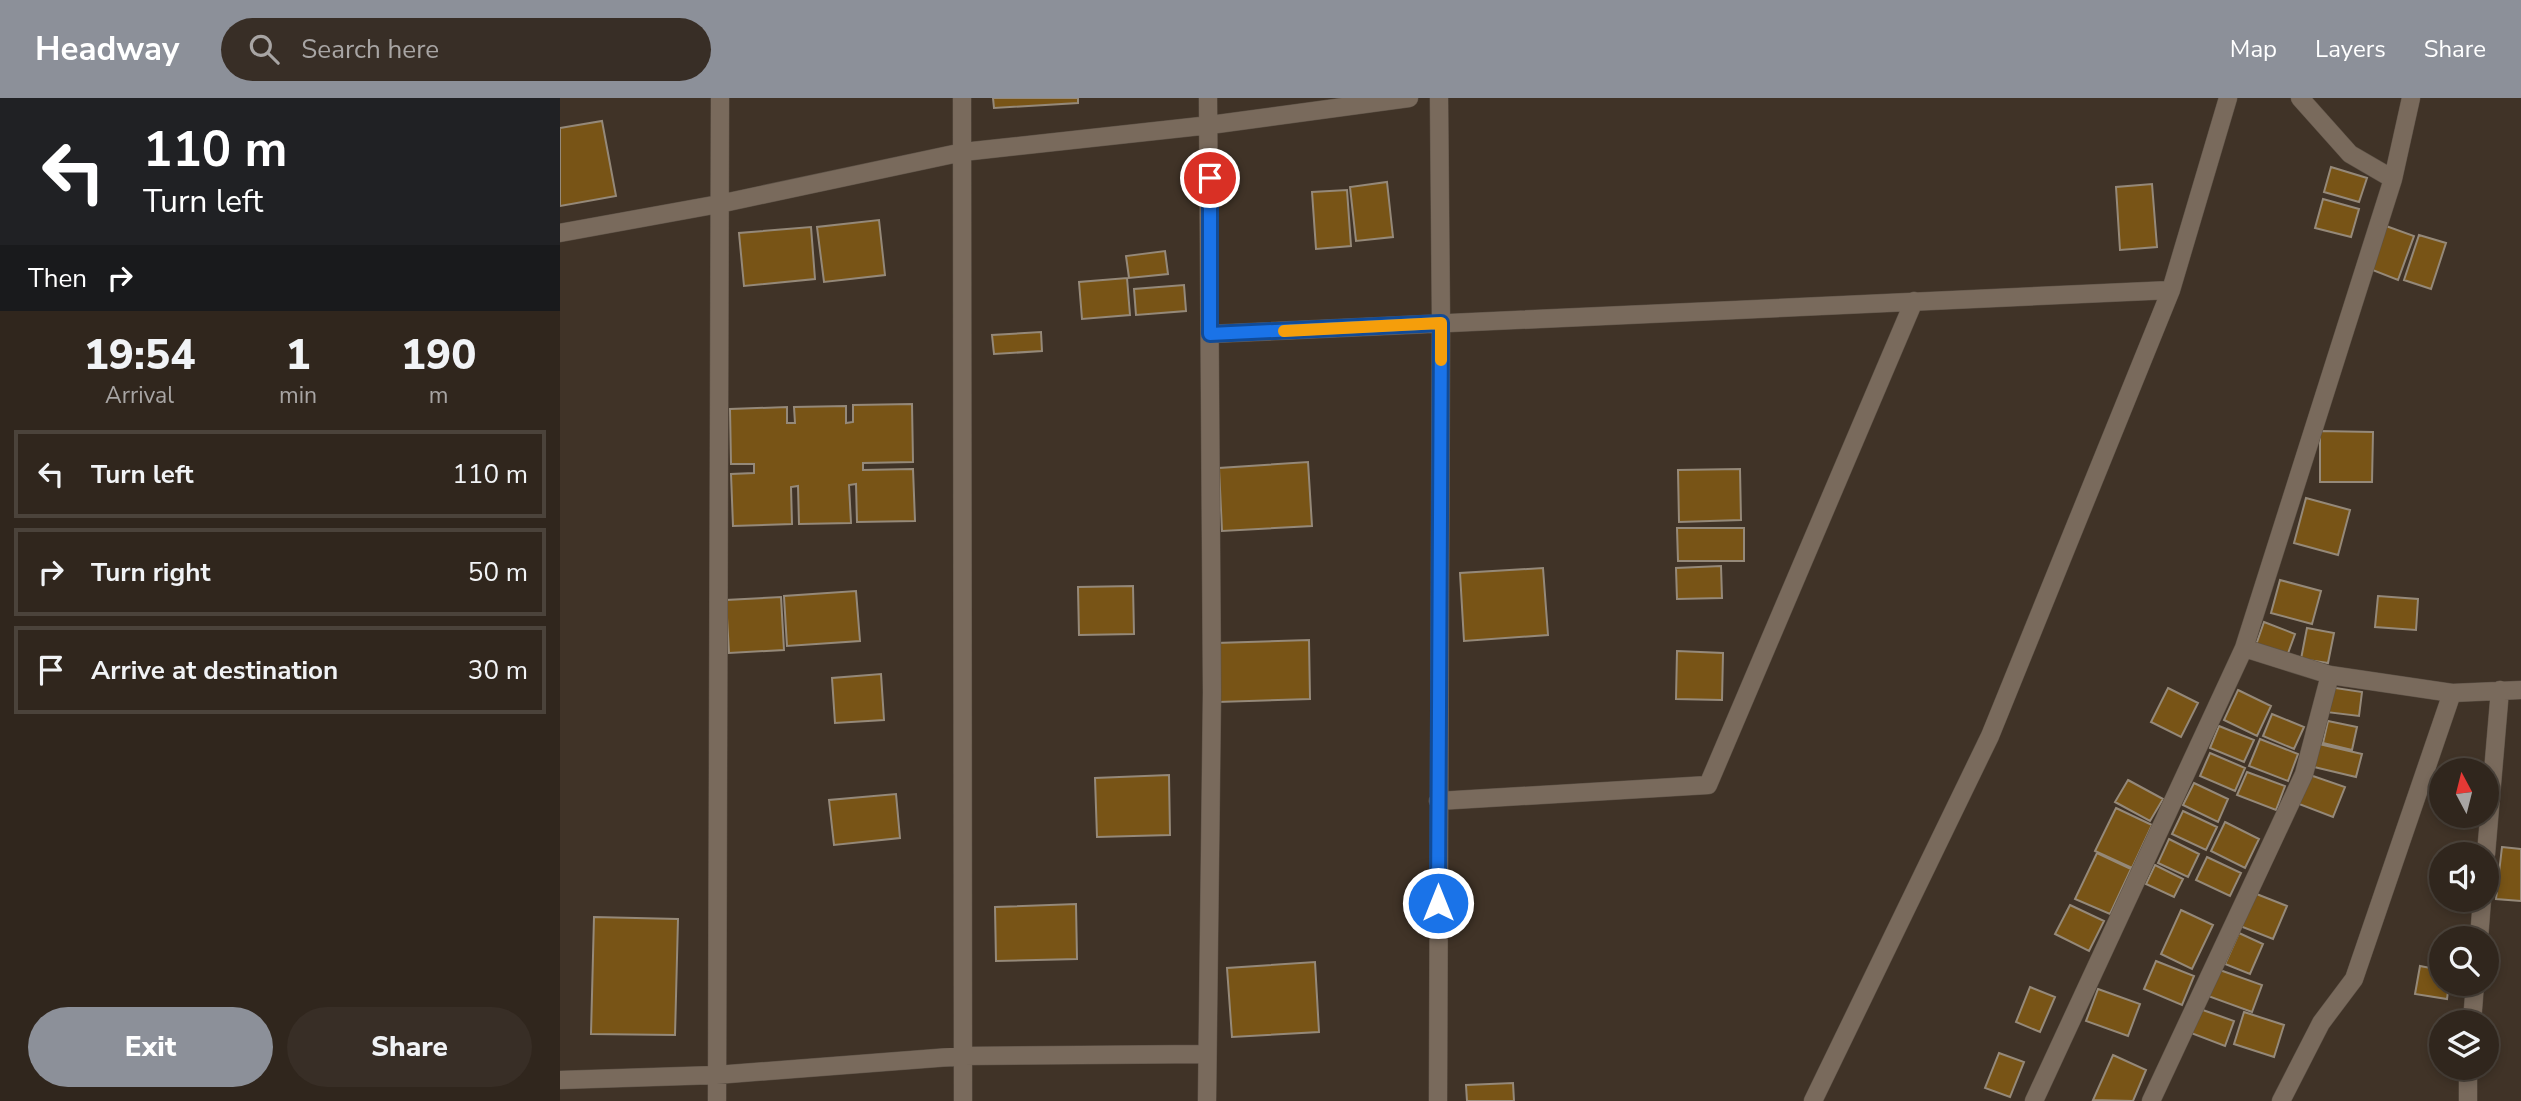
<!DOCTYPE html>
<html lang="en">
<head>
<meta charset="utf-8">
<style>
	body { margin:0; font-family:"Nunito Sans",sans-serif; background:#382e26; color:#f1f3f6; height:100vh; display:flex; flex-direction:column; font-size:26px; white-space:nowrap }
	* { box-sizing:border-box; margin:0 }
	p { font-size:23px; color:#a8a5a4 }
	.icon { flex:none; width:38px; height:38px; fill:none; stroke:currentColor; stroke-width:2; stroke-linecap:round; stroke-linejoin:round }
	.map { position:relative; flex:1; overflow:hidden }
	.details { display:flex; flex-direction:column; background:#30261d; width:560px }
	.details>* { flex:none }
	.banner { background:#202124; color:#fff; overflow:hidden }
	.needle { width:46px; rotate:353deg }
	.tools { position:absolute; left:1869px; top:660px; display:grid; gap:14px }
	.tools a { display:grid; place-items:center; width:70px; height:70px; border-radius:50%; background:#30261d; box-shadow:0 4px 10px #0003,0 0 0 2px #4b433b; font-size:35px }
	.pin { position:absolute; display:grid; place-items:center; width:60px; height:60px; color:#fff; margin:-30px; border:4px solid #fff; border-radius:50%; box-shadow:0 2px 7px #0007 }
	.me { position:absolute; width:77px; margin:-38px; rotate:0deg; stroke-linejoin:round; filter:drop-shadow(0 0 5px #0008) }
	.turn { display:flex; align-items:center; gap:24px; height:147px; padding:0 28px; font-size:32px }
	.turn .icon { width:91px; height:91px; stroke-width:2.5 }
	.turn b { display:block; font-size:49px; line-height:60px }
	.then { display:flex; align-items:center; height:66px; padding:0 28px; background:#0003; gap:14px; font-size:26px }
	.eta { display:flex; justify-content:space-evenly; align-items:center; height:119px; text-align:center }
	.eta b { font-size:42px; font-weight:800; line-height:49px }
	.cta { display:flex; gap:14px; margin-top:auto; padding:14px 28px }
	.cta a { flex:1; height:80px; border-radius:42px; background:#8c9099; color:#fff; font-size:28px; font-weight:800; line-height:80px; text-align:center }
	.cta a+a { background:#382e26; color:#f1f3f6 }
	ul { padding:0; list-style:none }
	li { display:flex; align-items:center; gap:21px; height:88px; margin:0 14px 10px; padding:0 14px; border:4px solid #4b433b; border-radius:0px }
	li div { flex:1 }
	li b { display:block; font-size:26px }
	li em { font-style:normal }
	header { display:flex; align-items:center; gap:42px; box-sizing:border-box; height:98px; padding:0 35px; background:#8c9099; color:#fff }
	header strong { font-size:33px }
	nav { display:flex; gap:38px; margin-inline-start:auto; font-size:24px }
	.search { width:490px; height:63px; background:#382e26; display:flex; align-items:center; gap:18px; box-sizing:border-box; padding:0 24px; border-radius:38px; color:#a8a5a4; font-size:26px }
	main { display:flex; flex:1; min-height:0 }
	.map>svg:first-child { display:block }
</style>
</head>
<body>
<header>
<strong>Headway</strong>
<div class="search"><svg class="icon" aria-label="search" viewBox="0 0 24 24"><circle cx="10" cy="10" r="6"/><path d="M15 15l6 6"/></svg>Search here</div>
<nav><a>Map</a><a>Layers</a><a>Share</a></nav>
</header>
<main>
<section class="details">
<div class="banner">
<div class="turn"><svg class="icon" aria-label="left" viewBox="0 0 24 24"><path d="M17 20v-9H6M10 6l-5 5 5 5"/></svg><div><b>110 m</b>Turn left</div></div>
<div class="then">Then<svg class="icon" aria-label="right" viewBox="0 0 24 24"><path d="M7 20v-9h11M14 6l5 5-5 5"/></svg></div>
</div>
<div class="eta">
<div><b>19:54</b><p>Arrival</p></div>
<div><b>1</b><p>min</p></div>
<div><b>190</b><p>m</p></div>
</div>
<ul>
<li><svg class="icon" aria-label="left" viewBox="0 0 24 24"><path d="M17 20v-9H6M10 6l-5 5 5 5"/></svg><div><b>Turn left</b></div><em>110 m</em></li>
<li><svg class="icon" aria-label="right" viewBox="0 0 24 24"><path d="M7 20v-9h11M14 6l5 5-5 5"/></svg><div><b>Turn right</b></div><em>50 m</em></li>
<li><svg class="icon" aria-label="arrive" viewBox="0 0 24 24"><path d="M6 21V4h12l-3 4 3 4H6"/></svg><div><b>Arrive at destination</b></div><em>30 m</em></li>
</ul>
<div class="cta"><a>Exit</a><a>Share</a></div>
</section>
<div class="map">
<svg width="1961" height="1003" viewBox="0 0 1961 1003">
	<rect width="100%" height="100%" fill="#403327"/>
	<path fill="#785416" stroke="#958979" stroke-width="2" d="M 433,0 L 518,0 L 518,5 L 434,10 Z
		M 42,23 L 56,98 L 0,108 L 0,30 Z
		M 1771,69 L 1807,80 L 1799,104 L 1764,94 Z
		M 827,84 L 833,139 L 796,143 L 790,89 Z
		M 1592,86 L 1597,149 L 1560,152 L 1556,89 Z
		M 787,92 L 791,148 L 756,151 L 752,94 Z
		M 1763,101 L 1799,111 L 1791,139 L 1755,130 Z
		M 319,122 L 325,177 L 264,184 L 257,129 Z
		M 1826,128 L 1854,138 L 1838,182 L 1810,171 Z
		M 251,129 L 255,181 L 184,188 L 179,135 Z
		M 1859,137 L 1886,145 L 1871,191 L 1844,182 Z
		M 605,153 L 608,176 L 569,180 L 566,158 Z
		M 567,180 L 570,217 L 522,221 L 519,184 Z
		M 624,187 L 626,213 L 576,217 L 574,191 Z
		M 481,234 L 482,253 L 434,256 L 432,237 Z
		M 352,306 L 353,364 L 303,365 L 303,372 L 353,371 L 355,423 L 297,424 L 296,386 L 289,387 L 291,425 L 239,426 L 238,388 L 231,389 L 232,426 L 173,428 L 171,376 L 194,375 L 194,366 L 171,366 L 170,311 L 227,309 L 227,325 L 235,325 L 234,309 L 286,308 L 286,325 L 293,324 L 293,307 Z
		M 1760,333 L 1813,334 L 1812,384 L 1760,384 Z
		M 748,364 L 752,428 L 662,433 L 659,370 Z
		M 1180,371 L 1181,422 L 1119,424 L 1118,372 Z
		M 1746,400 L 1790,412 L 1778,457 L 1734,445 Z
		M 1117,430 L 1184,430 L 1184,463 L 1118,463 Z
		M 1161,468 L 1162,500 L 1117,501 L 1116,470 Z
		M 983,470 L 988,537 L 904,543 L 900,475 Z
		M 1720,482 L 1761,493 L 1752,526 L 1711,515 Z
		M 573,488 L 574,536 L 519,537 L 518,489 Z
		M 296,493 L 300,543 L 227,548 L 224,498 Z
		M 1818,498 L 1858,501 L 1856,532 L 1815,529 Z
		M 221,499 L 224,552 L 169,555 L 166,502 Z
		M 1704,524 L 1735,536 L 1727,558 L 1696,547 Z
		M 1747,530 L 1774,535 L 1768,565 L 1741,561 Z
		M 749,542 L 750,601 L 658,604 L 656,545 Z
		M 1117,553 L 1163,555 L 1162,602 L 1116,601 Z
		M 321,576 L 324,622 L 275,625 L 272,580 Z
		M 1769,589 L 1802,594 L 1799,618 L 1766,614 Z
		M 1608,590 L 1638,605 L 1621,639 L 1591,624 Z
		M 1678,592 L 1711,608 L 1697,638 L 1664,622 Z
		M 1712,616 L 1744,629 L 1734,651 L 1703,638 Z
		M 1768,623 L 1797,629 L 1792,652 L 1763,645 Z
		M 1659,628 L 1694,642 L 1684,664 L 1650,650 Z
		M 1700,641 L 1738,656 L 1728,683 L 1689,668 Z
		M 1759,646 L 1802,656 L 1796,679 L 1754,669 Z
		M 1650,655 L 1685,670 L 1675,693 L 1640,678 Z
		M 1687,674 L 1725,688 L 1716,712 L 1677,697 Z
		M 609,677 L 610,737 L 537,739 L 535,680 Z
		M 1750,677 L 1785,689 L 1773,719 L 1739,706 Z
		M 1568,682 L 1603,701 L 1590,723 L 1555,704 Z
		M 1634,685 L 1668,701 L 1658,724 L 1623,707 Z
		M 336,696 L 340,740 L 274,747 L 269,702 Z
		M 1556,710 L 1592,727 L 1572,770 L 1535,753 Z
		M 1623,713 L 1657,729 L 1646,752 L 1612,736 Z
		M 1665,724 L 1699,741 L 1685,770 L 1651,753 Z
		M 1609,741 L 1639,756 L 1628,779 L 1598,765 Z
		M 1942,749 L 1961,751 L 1961,803 L 1936,801 Z
		M 1537,755 L 1571,771 L 1550,816 L 1515,801 Z
		M 1647,759 L 1681,775 L 1670,798 L 1636,782 Z
		M 1595,767 L 1623,781 L 1614,799 L 1586,786 Z
		M 1694,795 L 1727,808 L 1713,841 L 1680,828 Z
		M 516,806 L 517,861 L 436,863 L 435,809 Z
		M 1510,807 L 1544,823 L 1529,853 L 1495,836 Z
		M 1621,812 L 1653,827 L 1632,871 L 1601,856 Z
		M 34,819 L 118,821 L 115,937 L 31,936 Z
		M 1679,835 L 1703,846 L 1690,876 L 1665,866 Z
		M 1596,863 L 1634,878 L 1622,907 L 1584,891 Z
		M 755,864 L 759,934 L 672,939 L 667,870 Z
		M 1860,868 L 1881,872 L 1881,886 L 1889,886 L 1887,901 L 1855,896 Z
		M 1657,871 L 1702,887 L 1692,914 L 1648,898 Z
		M 1470,889 L 1495,899 L 1480,934 L 1456,924 Z
		M 1538,891 L 1580,906 L 1568,938 L 1526,923 Z
		M 1640,911 L 1674,923 L 1665,948 L 1631,935 Z
		M 1684,914 L 1724,927 L 1714,959 L 1674,946 Z
		M 1439,955 L 1464,964 L 1450,999 L 1425,990 Z
		M 1553,957 L 1586,972 L 1573,1003 L 1533,1002 Z
		M 953,985 L 954,1003 L 907,1003 L 906,987 Z"/>
	<g fill="none" stroke-linecap="round" stroke-linejoin="round">
		<defs>
			<path id="street" d="M 402,0 L 403,1003
				M 1833,81 L 1851,0
				M 0,135 L 159,106 L 403,54 L 650,27 L 849,0
				M 650,236 L 1611,192
				M 1684,550 L 1770,577 L 1892,595 L 1961,592
				M 878,703 L 1148,687 L 1354,203
				M 1926,756 L 1940,592
				M 1919,840 L 1922,802
				M 1912,924 L 1915,886
				M 1908,970 L 1908,1003
				M 0,982 L 156,977 L 403,958 L 646,956
				M 157,1003 L 160,0
				M 647,1003 L 652,594 L 648,0
				M 878,1003 L 881,225 L 879,0
				M 1253,1003 L 1430,638 L 1611,192 L 1668,0
				M 1474,1003 L 1684,550 L 1833,81 L 1790,56 L 1740,0
				M 1591,1003 L 1744,676 L 1770,577
				M 1721,1003 L 1761,925 L 1794,881 L 1892,595"/>
		</defs>
		<use href="#street" stroke="#5d5247" stroke-width="19"/>
		<use href="#street" stroke="#796a5c" stroke-width="18"/>
	</g>
	<g fill="none" stroke-linecap="round" stroke-linejoin="round">
		<defs>
			<path id="route" d="M 650,80 L 650,236 L 881,225 L 878,805"/>
		</defs>
		<use href="#route" stroke="#114b97" stroke-width="18"/>
		<use href="#route" stroke="#1a73e8" stroke-width="12"/>
		<path stroke="#f59e0b" stroke-width="12" d="M 724,233 L 881,225 L 881,262"/>
	</g>
</svg>
<div class="tools">
<a><svg class="needle" viewBox="-14 -14 28 28"><path d="M0-13l5 13h-10z" fill="#e53935"/><path d="M0 13l5-13h-10z" fill="#a8a5a4"/></svg></a>
<a><svg class="icon" aria-label="sound" viewBox="0 0 24 24"><path d="M4 9h4l5-4v14l-5-4H4zM17 9q2 3 0 6"/></svg></a>
<a><svg class="icon" aria-label="search" viewBox="0 0 24 24"><circle cx="10" cy="10" r="6"/><path d="M15 15l6 6"/></svg></a>
<a><svg class="icon" aria-label="layers" viewBox="0 0 24 24"><path d="M12 4l9 5-9 5-9-5zM3 14l9 5 9-5"/></svg></a>
</div>
<div class="pin" style="left:650px;top:80px;background:#d93025"><svg class="icon" aria-label="arrive" viewBox="0 0 24 24"><path d="M6 21V4h12l-3 4 3 4H6"/></svg></div>
<svg class="me" style="left:878px;top:805px" viewBox="-20 -20 40 40"><circle r="17" fill="#1a73e8" stroke="#fff" stroke-width="3"/><path d="M0-11L8 9 0 5-8 9z" fill="#fff"/></svg>
</div>
</main>
</body>
</html>
